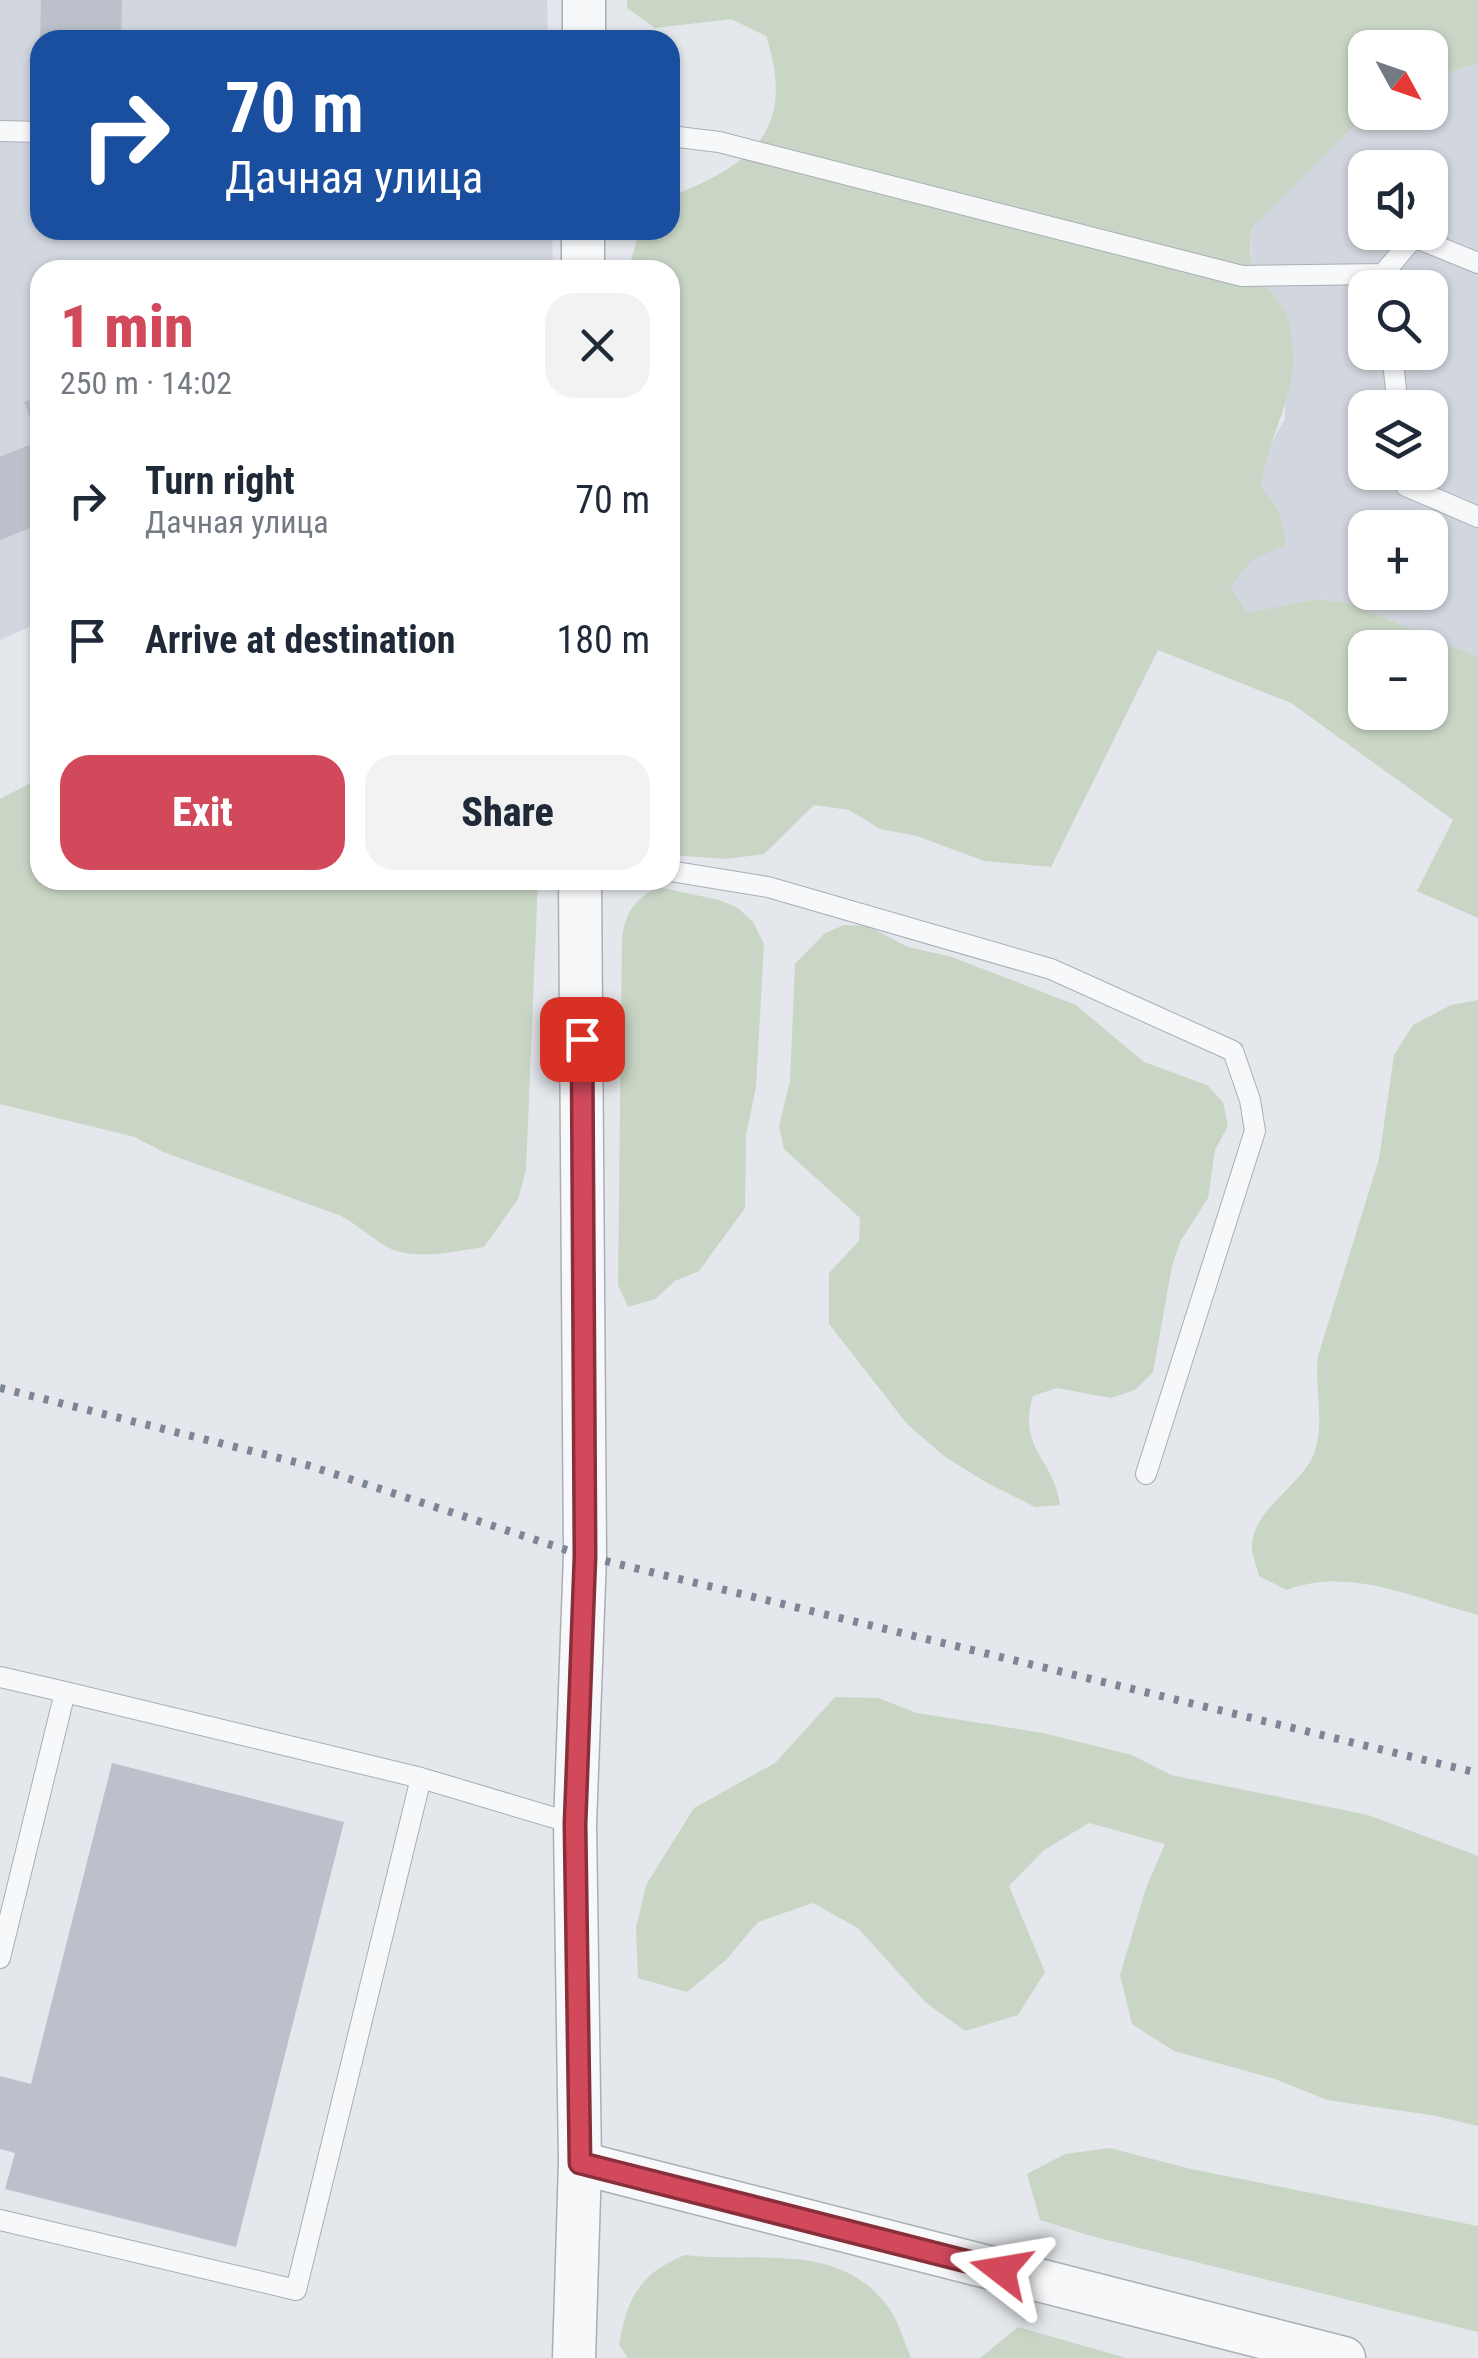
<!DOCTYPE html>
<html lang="en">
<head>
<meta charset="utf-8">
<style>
	body { margin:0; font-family:"Roboto Condensed",sans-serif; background:#f2f2f3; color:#1f2937; height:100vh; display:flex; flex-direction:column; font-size:38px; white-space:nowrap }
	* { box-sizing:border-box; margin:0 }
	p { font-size:32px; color:#747a83 }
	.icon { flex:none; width:55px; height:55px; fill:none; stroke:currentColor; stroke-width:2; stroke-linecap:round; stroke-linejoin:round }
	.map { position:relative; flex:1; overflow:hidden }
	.sheet { position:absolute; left:30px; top:260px; width:650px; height:630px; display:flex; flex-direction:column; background:#fff; border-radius:30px; box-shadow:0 2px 8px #0004 }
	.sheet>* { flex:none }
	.top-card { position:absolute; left:30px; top:30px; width:650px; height:210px; border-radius:30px; box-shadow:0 2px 8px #0004; background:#1a4fa0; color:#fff; overflow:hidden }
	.needle { width:65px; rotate:130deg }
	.controls { position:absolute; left:1348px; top:30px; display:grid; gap:20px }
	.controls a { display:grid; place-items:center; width:100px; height:100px; border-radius:20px; background:#fff; box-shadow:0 2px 8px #0004; font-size:50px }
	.pin { position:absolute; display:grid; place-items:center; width:85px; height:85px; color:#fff; margin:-42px; border-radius:20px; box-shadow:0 5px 15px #0006 }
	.me { position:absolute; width:110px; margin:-55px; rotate:284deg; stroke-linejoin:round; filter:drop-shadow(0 0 8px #0008) }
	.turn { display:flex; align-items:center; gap:35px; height:210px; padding:0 30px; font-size:45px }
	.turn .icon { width:130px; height:130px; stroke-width:2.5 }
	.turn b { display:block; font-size:70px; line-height:85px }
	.round { display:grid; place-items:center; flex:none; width:105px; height:105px; border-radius:30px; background:#f2f2f3 }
	.summary { display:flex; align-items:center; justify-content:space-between; height:170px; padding:0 30px }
	h1 { font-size:60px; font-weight:800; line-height:75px; color:#d1495b }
	.cta { display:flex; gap:20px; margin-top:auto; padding:20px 30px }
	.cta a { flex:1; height:115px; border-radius:30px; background:#d1495b; color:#fff; font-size:40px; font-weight:800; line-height:115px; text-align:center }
	.cta a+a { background:#f2f2f3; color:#1f2937 }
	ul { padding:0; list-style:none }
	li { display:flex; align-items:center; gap:30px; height:140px; padding:0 30px }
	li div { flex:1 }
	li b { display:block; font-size:38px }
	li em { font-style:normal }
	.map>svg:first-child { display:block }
</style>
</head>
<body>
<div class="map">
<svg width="1478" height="2358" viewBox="0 0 1478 2358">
	<rect width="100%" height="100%" fill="#e4e7ec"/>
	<path fill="#d2d6de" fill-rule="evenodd" d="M 0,0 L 547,0 L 548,40 L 40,40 L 40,230 L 552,230 L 553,270 L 40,270 L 40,622 L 0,640 Z
		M 1478,63 L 1478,657 L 1352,604 L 1317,599 L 1247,614 L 1229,587 L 1252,560 L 1280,513 L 1261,488 L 1266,452 L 1285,419 L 1287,317 L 1251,262 L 1251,229 L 1367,113 L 1430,112 L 1430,79 ZM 1365,168 L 1430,168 L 1430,232 L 1365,232 ZM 1365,288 L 1430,288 L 1430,352 L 1365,352 ZM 1365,408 L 1430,408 L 1430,472 L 1365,472 ZM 1365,528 L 1430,528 L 1430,592 L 1365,592 Z"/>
	<path fill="#c9d6c5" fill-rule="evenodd" d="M 627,0 L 1478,0 L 1478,63 L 1430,79 L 1430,48 L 1365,48 L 1367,113 L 1251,229 C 1251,238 1249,251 1251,260 C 1256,282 1282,298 1288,320 C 1306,390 1269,425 1261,487 L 1280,513 L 1286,545 L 1252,560 L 1230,587 L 1247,613 L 1317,599 L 1352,604 L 1478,657 L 1478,918 L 1417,891 L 1453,820 L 1291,703 L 1158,650 L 1051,867 L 984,861 L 917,836 L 880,829 L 849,810 L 814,805 L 764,854 L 726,859 L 670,855 L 670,270 L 628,270 L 640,230 L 670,230 L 670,197 C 752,164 797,131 766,36 L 731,19 L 655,28 L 627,8 ZM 1365,648 L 1430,648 L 1430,712 L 1365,712 Z
		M 40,778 L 40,880 L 538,880 L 526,1170 L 518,1199 L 484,1247 C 457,1251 421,1260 394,1250 C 380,1245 357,1224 339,1215 L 163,1152 L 135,1137 L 0,1104 L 0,799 Z
		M 658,887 L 719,900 L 738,908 L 753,922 L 764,944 L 756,1087 L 746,1135 L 745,1208 L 699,1271 L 675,1281 L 655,1299 L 628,1307 L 618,1285 L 622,938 C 626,911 634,900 658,887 Z
		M 844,925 L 868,926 L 908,947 L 952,957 L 1076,1005 L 1144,1062 L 1207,1085 L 1223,1102 L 1228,1126 L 1215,1150 L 1208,1198 L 1180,1242 L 1172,1266 L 1153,1372 L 1135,1390 L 1111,1398 L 1057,1388 L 1033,1396 C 1017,1450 1054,1458 1060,1505 L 1035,1507 L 989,1484 L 945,1457 L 907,1424 L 829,1324 L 829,1273 L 859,1241 L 860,1218 L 784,1149 L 779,1126 L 790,1081 L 795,964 L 825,933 Z
		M 1478,1000 L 1478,1615 C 1417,1599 1348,1566 1287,1590 L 1259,1576 C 1257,1567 1251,1554 1252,1545 C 1253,1510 1299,1487 1313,1456 C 1326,1424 1314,1390 1318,1356 L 1379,1159 L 1394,1055 L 1413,1025 L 1451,1005 Z
		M 835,1697 L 878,1698 L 917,1713 L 1043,1733 L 1132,1755 L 1171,1775 L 1368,1815 L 1478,1856 L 1478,2126 L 1431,2115 L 1327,2100 L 1275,2079 L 1174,2051 L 1132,2024 L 1120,1975 L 1146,1888 L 1165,1844 L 1089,1823 L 1044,1850 L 1009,1886 L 1045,1972 L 1018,2015 L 965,2031 L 925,2002 L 858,1928 L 813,1903 L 758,1922 L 726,1960 L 687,1992 L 638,1978 L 636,1928 L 646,1885 L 694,1808 L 775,1763 Z
		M 1110,2148 L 1191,2169 L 1478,2226 L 1478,2332 L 1091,2236 L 1040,2220 L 1027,2174 L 1065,2154 Z
		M 685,2255 C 756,2264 839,2239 889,2308 C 899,2322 904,2342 911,2358 L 628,2358 L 619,2345 C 627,2298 640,2273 685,2255 Z
		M 1018,2327 L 1126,2358 L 980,2358 Z"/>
	<path fill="#bbc0ca" d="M 41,0 L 122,0 L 121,40 L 40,40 Z
		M 40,396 L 40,524 L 0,540 L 0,457 L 39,441 L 24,402 Z
		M 112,1763 L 344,1822 L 236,2247 L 5,2189 L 15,2153 L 0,2149 L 0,2076 L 31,2084 Z"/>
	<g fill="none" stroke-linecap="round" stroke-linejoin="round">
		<defs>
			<path id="service" d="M 0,131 L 40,132
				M 670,136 L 719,142 L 1242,276 L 1383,274
				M 1384,286 L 1383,274 L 1414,237 L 1478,263
				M 1392,352 L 1398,408
				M 1405,472 L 1406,486 L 1478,517
				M 670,871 L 768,887 L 1051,969 L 1233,1051 L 1250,1100 L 1255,1131 L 1146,1474
				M 0,1677 L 65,1692
				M 0,1958 L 65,1692 L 421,1778 L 575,1824
				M 0,2220 L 296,2290 L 421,1778"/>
			<path id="minor" d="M 584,40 L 584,0
				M 583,270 L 583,230
				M 580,2163 L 1344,2358
				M 574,2358 L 580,2163 L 575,1824 L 585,1556 L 580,880"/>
		</defs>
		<use href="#service" stroke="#a9aeb7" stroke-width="22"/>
		<use href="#minor" stroke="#a9aeb7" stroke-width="45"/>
		<use href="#service" stroke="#f7f8fa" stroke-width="20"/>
		<use href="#minor" stroke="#f7f8fa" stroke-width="42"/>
		<path stroke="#7d8696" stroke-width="8" stroke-dasharray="5 10" stroke-linecap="butt" d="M 0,1388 L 307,1465 L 585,1556 L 1478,1773"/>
	</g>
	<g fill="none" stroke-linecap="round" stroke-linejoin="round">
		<defs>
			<path id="route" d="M 582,1039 L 585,1556 L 575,1824 L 580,2163 L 1001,2270"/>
		</defs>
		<use href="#route" stroke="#882f3b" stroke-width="25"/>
		<use href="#route" stroke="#d1495b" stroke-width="18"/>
	</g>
</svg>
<div class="controls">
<a><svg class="needle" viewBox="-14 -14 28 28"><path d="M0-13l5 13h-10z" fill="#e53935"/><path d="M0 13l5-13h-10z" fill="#747a83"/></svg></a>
<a><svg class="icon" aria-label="sound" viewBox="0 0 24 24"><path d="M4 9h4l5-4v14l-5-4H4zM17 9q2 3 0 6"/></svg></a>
<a><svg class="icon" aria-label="search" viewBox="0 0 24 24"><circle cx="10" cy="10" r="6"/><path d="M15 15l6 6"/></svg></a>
<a><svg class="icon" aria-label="layers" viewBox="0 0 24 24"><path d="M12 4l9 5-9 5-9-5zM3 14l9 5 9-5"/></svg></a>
<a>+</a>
<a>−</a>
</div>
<div class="pin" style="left:582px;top:1039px;background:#d93025"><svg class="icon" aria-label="arrive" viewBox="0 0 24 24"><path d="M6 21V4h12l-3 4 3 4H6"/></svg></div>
<svg class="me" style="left:1001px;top:2270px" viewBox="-20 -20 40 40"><path d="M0-17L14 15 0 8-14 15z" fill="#d1495b" stroke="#fff" stroke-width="4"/></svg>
<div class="top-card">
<div class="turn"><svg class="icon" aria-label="right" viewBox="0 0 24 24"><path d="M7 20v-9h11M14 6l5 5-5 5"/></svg><div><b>70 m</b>Дачная улица</div></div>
</div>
<section class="sheet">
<div class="summary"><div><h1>1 min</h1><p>250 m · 14:02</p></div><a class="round"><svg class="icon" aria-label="close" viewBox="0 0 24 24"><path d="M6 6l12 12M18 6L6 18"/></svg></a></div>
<ul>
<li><svg class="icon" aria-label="right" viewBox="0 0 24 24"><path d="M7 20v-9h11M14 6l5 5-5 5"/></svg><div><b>Turn right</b><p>Дачная улица</p></div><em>70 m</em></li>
<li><svg class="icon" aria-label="arrive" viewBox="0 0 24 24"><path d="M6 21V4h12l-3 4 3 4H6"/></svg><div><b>Arrive at destination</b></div><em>180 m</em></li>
</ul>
<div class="cta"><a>Exit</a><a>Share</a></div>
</section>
</div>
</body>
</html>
